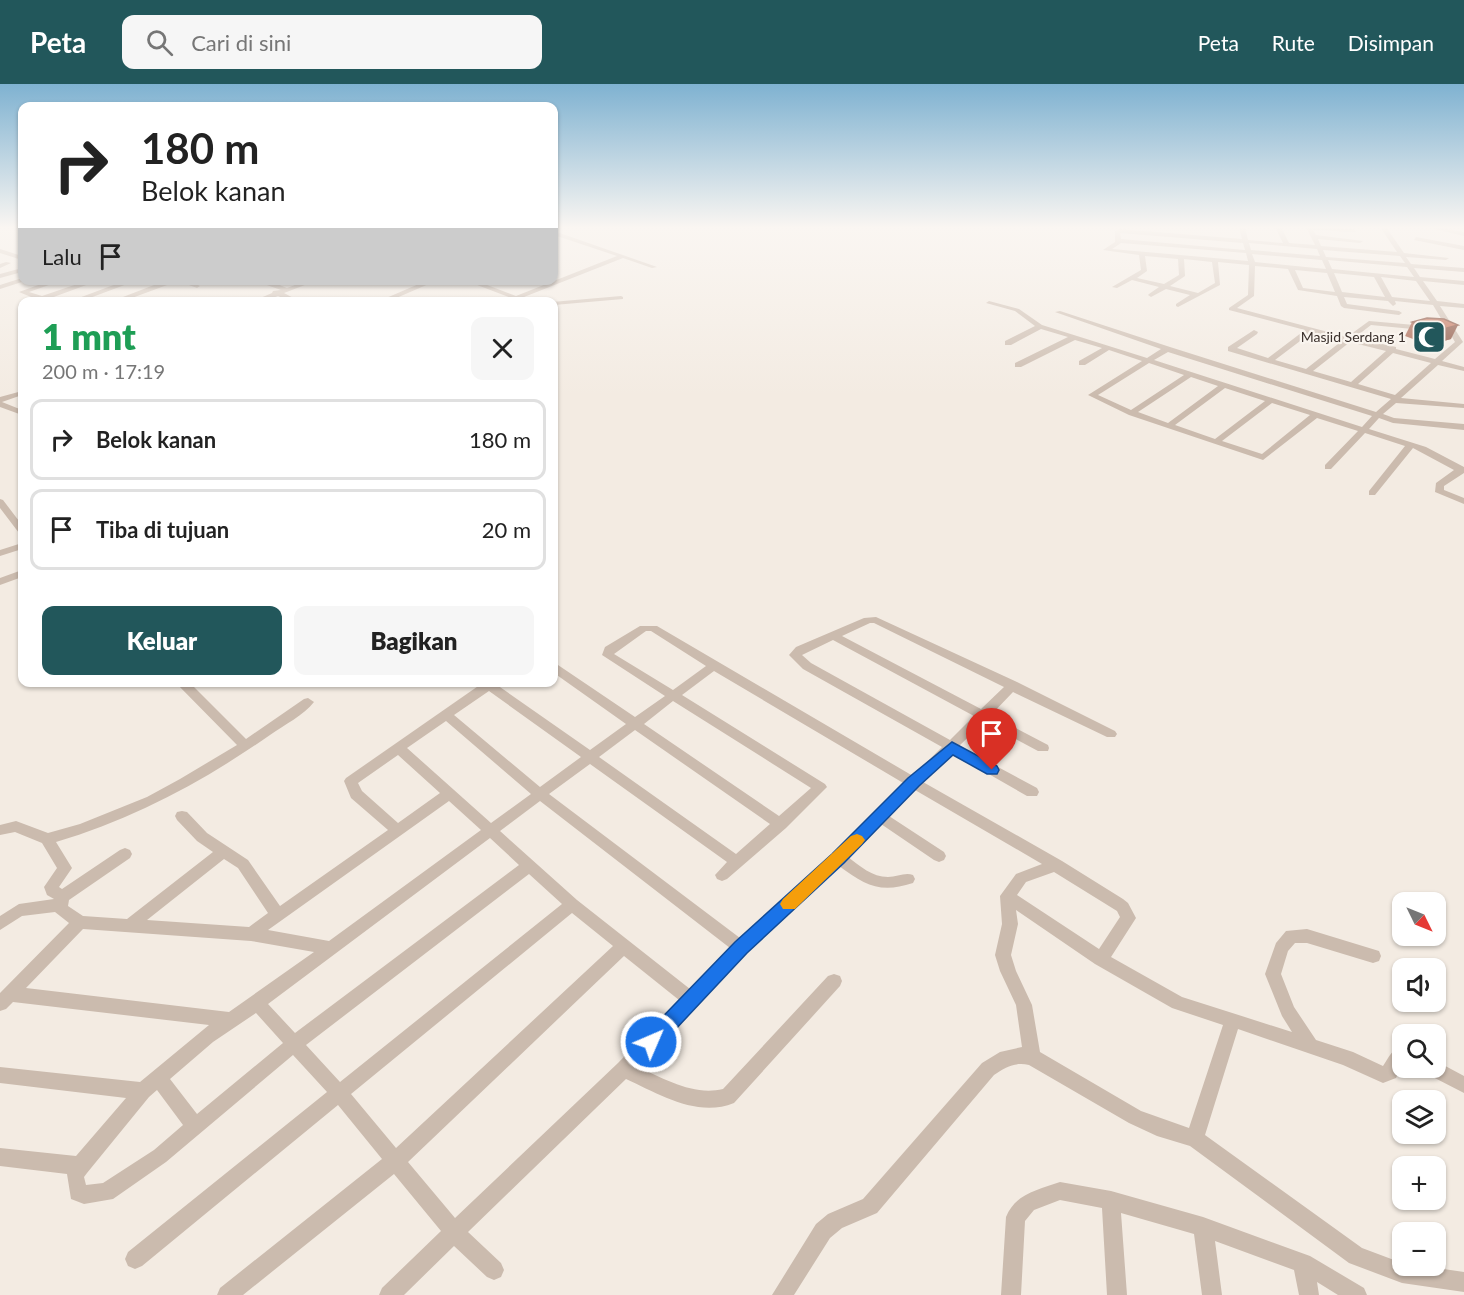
<!DOCTYPE html>
<html lang="id">
<head>
<meta charset="utf-8">
<style>
	body { margin:0; font-family:Lato,sans-serif; background:#f6f6f6; color:#222; height:100vh; display:flex; flex-direction:column; font-size:22px; white-space:nowrap }
	* { box-sizing:border-box; margin:0 }
	p { font-size:20px; color:#767676 }
	.icon { flex:none; width:33px; height:33px; fill:none; stroke:currentColor; stroke-width:2; stroke-linecap:round; stroke-linejoin:round }
	.map { position:relative; flex:1; overflow:hidden }
	.sheet { position:absolute; left:18px; top:213px; width:540px; height:390px; display:flex; flex-direction:column; background:#fff; border-radius:12px; box-shadow:0 2px 4px #0004 }
	.sheet>* { flex:none }
	.hud { position:absolute; left:18px; top:18px; width:540px; height:183px; border-radius:12px; box-shadow:0 2px 4px #0004; background:#fff; color:#222; overflow:hidden }
	.needle { width:39px; rotate:133deg }
	.tools { position:absolute; left:1392px; top:808px; display:grid; gap:12px }
	.tools a { display:grid; place-items:center; width:54px; height:54px; border-radius:12px; background:#fff; box-shadow:0 2px 4px #0004; font-size:30px }
	.pin { position:absolute; display:grid; place-items:center; width:51px; height:51px; color:#fff; margin:-62px -26px; border-radius:50% 50% 50% 0; rotate:-45deg; box-shadow:0 0 6px #0007 }
	.pin .icon { rotate:45deg }
	.me { position:absolute; width:66px; margin:-33px; rotate:45deg; stroke-linejoin:round; filter:drop-shadow(0 0 4px #0008) }
	.turn { display:flex; align-items:center; gap:21px; height:126px; padding:0 24px; font-size:27px }
	.turn .icon { width:78px; height:78px; stroke-width:2.5 }
	.turn b { display:block; font-size:42px; line-height:51px }
	.then { display:flex; align-items:center; height:57px; padding:0 24px; background:#0003; gap:12px; font-size:22px }
	.round { display:grid; place-items:center; flex:none; width:63px; height:63px; border-radius:12px; background:#f6f6f6 }
	.overview { display:flex; align-items:center; justify-content:space-between; height:102px; padding:0 24px }
	h1 { font-size:36px; font-weight:800; line-height:45px; color:#1e9e55 }
	.button { display:flex; gap:12px; margin-top:auto; padding:12px 24px }
	.button a { flex:1; height:69px; border-radius:12px; background:#22575b; color:#fff; font-size:24px; font-weight:800; line-height:69px; text-align:center }
	.button a+a { background:#f6f6f6; color:#222 }
	ul { padding:0; list-style:none }
	li { display:flex; align-items:center; gap:18px; height:81px; margin:0 12px 9px; padding:0 12px; border:3px solid #e0e0e0; border-radius:12px }
	li div { flex:1 }
	li b { display:block; font-size:22px }
	li em { font-style:normal }
	header { display:flex; align-items:center; gap:36px; box-sizing:border-box; height:84px; padding:0 30px; background:#22575b; color:#fff }
	header strong { font-size:28px }
	nav { display:flex; gap:33px; margin-inline-start:auto; font-size:21px }
	.search { width:420px; height:54px; background:#f6f6f6; display:flex; align-items:center; gap:15px; box-sizing:border-box; padding:0 21px; border-radius:12px; color:#767676; font-size:22px }
	.map>svg:first-child { display:block }
</style>
</head>
<body>
<header>
<strong>Peta</strong>
<div class="search"><svg class="icon" aria-label="search" viewBox="0 0 24 24"><circle cx="10" cy="10" r="6"/><path d="M15 15l6 6"/></svg>Cari di sini</div>
<nav><a>Peta</a><a>Rute</a><a>Disimpan</a></nav>
</header>
<div class="map">
<svg width="1464" height="1211" viewBox="0 0 1464 1211">
	<rect width="100%" height="100%" fill="#f3ebe2"/>
	<g fill="none" stroke-linecap="round" stroke-linejoin="round">
		<path fill="#cbbbae" fill-rule="evenodd" d="M 1239,143 L 1245,143 L 1248,156 L 1283,159 L 1275,143 L 1281,143 L 1289,159 L 1315,161 L 1306,143 L 1354,145 L 1356,148 L 1313,146 L 1316,151 L 1363,157 L 1360,159 L 1318,155 L 1321,162 L 1397,168 L 1380,143 L 1386,143 L 1404,169 L 1449,174 L 1446,176 L 1406,173 L 1411,180 L 1464,184 L 1464,188 L 1414,184 L 1420,193 L 1464,197 L 1464,201 L 1423,197 L 1437,217 L 1464,220 L 1464,224 L 1440,222 L 1463,258 L 1442,277 L 1464,283 L 1464,287 L 1438,281 L 1401,314 L 1464,320 L 1464,324 L 1396,319 L 1383,330 L 1394,334 L 1464,340 L 1464,346 L 1393,339 L 1379,334 L 1369,345 L 1426,363 L 1464,383 L 1464,389 L 1444,402 L 1444,406 L 1464,414 L 1464,420 L 1435,408 L 1436,399 L 1454,386 L 1413,364 L 1375,411 L 1369,411 L 1369,407 L 1405,362 L 1365,349 L 1331,385 L 1325,385 L 1325,381 L 1358,347 L 1317,334 L 1263,376 L 1129,331 L 1088,311 L 1142,277 L 1109,266 L 1085,281 L 1079,281 L 1079,277 L 1102,264 L 1075,256 L 1021,283 L 1015,283 L 1015,279 L 1068,253 L 1041,245 L 1011,261 L 1005,261 L 1005,257 L 1035,242 L 1015,227 L 986,219 L 989,217 L 1019,225 L 1042,241 L 1147,274 L 1161,265 L 1055,228 L 1060,227 L 1170,263 L 1376,328 L 1391,315 L 1228,267 L 1228,263 L 1254,246 L 1258,248 L 1257,250 L 1237,264 L 1268,274 L 1305,246 L 1229,226 L 1229,224 L 1248,211 L 1249,181 L 1218,178 L 1220,201 L 1178,223 L 1176,222 L 1176,220 L 1190,211 L 1166,205 L 1151,213 L 1148,211 L 1149,210 L 1159,203 L 1132,196 L 1117,204 L 1112,203 L 1141,186 L 1139,171 L 1103,166 L 1115,158 L 1115,147 L 1120,145 L 1242,155 ZM 1120,149 L 1243,159 L 1245,166 L 1121,155 ZM 1121,159 L 1246,169 L 1248,177 L 1112,165 ZM 1249,159 L 1317,165 L 1320,172 L 1251,166 ZM 1323,166 L 1400,172 L 1405,179 L 1326,173 ZM 1252,170 L 1322,176 L 1326,185 L 1255,178 ZM 1145,172 L 1178,175 L 1179,191 L 1164,200 L 1137,194 L 1147,187 ZM 1184,175 L 1212,178 L 1215,199 L 1198,209 L 1170,202 L 1185,192 ZM 1328,176 L 1407,183 L 1414,193 L 1332,185 ZM 1255,182 L 1288,185 L 1298,206 L 1337,212 L 1341,222 L 1344,224 L 1399,231 L 1402,229 L 1399,227 L 1347,220 L 1344,213 L 1388,217 L 1393,222 L 1396,220 L 1395,217 L 1433,221 L 1455,258 L 1435,275 L 1396,265 L 1396,263 L 1354,254 L 1371,241 L 1423,246 L 1426,246 L 1426,242 L 1369,237 L 1347,253 L 1237,224 L 1254,212 ZM 1295,186 L 1327,189 L 1335,208 L 1303,204 ZM 1334,189 L 1374,193 L 1385,213 L 1342,208 ZM 1381,193 L 1416,197 L 1430,217 L 1392,213 ZM 1312,248 L 1343,256 L 1306,285 L 1275,276 ZM 1350,258 L 1386,267 L 1351,298 L 1313,287 ZM 1168,268 L 1372,332 L 1362,343 L 1154,276 ZM 1393,269 L 1431,279 L 1395,311 L 1358,300 ZM 1149,279 L 1184,291 L 1131,326 L 1098,311 ZM 1191,293 L 1218,302 L 1168,339 L 1138,328 ZM 1225,304 L 1265,317 L 1215,355 L 1175,341 ZM 1272,319 L 1310,331 L 1262,370 L 1222,357 Z
			M 1426,143 L 1437,143 L 1464,148 L 1464,152 Z
			M 554,147 L 657,183 L 652,184 L 623,174 L 524,213 L 543,218 L 514,215 L 464,196 L 474,196 L 516,212 L 617,172 L 554,151 Z
			M 1416,153 L 1464,162 L 1464,166 L 1414,156 Z
			M 0,165 L 22,172 L 22,176 L 0,169 Z
			M 6,178 L 11,179 L 0,184 L 0,180 Z
			M 22,184 L 22,188 L 0,194 L 0,190 Z
			M 22,194 L 22,196 L 25,197 L 0,205 L 0,201 Z
			M 52,196 L 63,196 L 29,208 L 42,212 L 89,196 L 100,196 L 40,218 L 29,218 L 36,215 L 19,208 Z
			M 127,196 L 138,196 L 79,218 L 68,218 Z
			M 167,196 L 188,196 L 200,202 L 197,204 L 178,197 L 121,218 L 110,218 Z
			M 241,196 L 267,196 L 287,204 L 308,196 L 318,196 L 284,209 L 301,218 L 291,218 L 278,212 L 262,218 L 251,218 L 272,209 L 273,207 L 281,206 L 261,199 Z
			M 428,196 L 438,196 L 387,218 L 377,218 Z
			M 621,212 L 623,213 L 623,215 L 554,221 L 552,218 Z
			M 158,213 L 160,214 L 160,216 L 148,218 Z
			M 22,307 L 22,311 L 2,318 L 22,326 L 22,331 L 0,323 L 0,313 Z
			M 0,415 L 3,416 L 22,441 L 22,450 L 19,449 L 0,424 Z
			M 22,459 L 22,465 L 0,472 L 0,466 Z
			M 22,486 L 22,493 L 0,501 L 0,494 Z
			M 876,533 L 1017,598 L 1115,647 L 1117,650 L 1115,653 L 1107,653 L 1013,608 L 991,631 L 1048,661 L 1049,664 L 1048,667 L 1038,667 L 984,638 L 959,662 L 1037,704 L 1039,708 L 1037,712 L 1027,712 L 952,669 L 923,698 L 1062,777 L 1123,815 L 1128,819 L 1136,834 L 1111,873 L 1182,913 L 1292,948 L 1282,932 L 1265,890 L 1276,859 L 1286,847 L 1307,845 L 1379,867 L 1381,872 L 1379,877 L 1373,879 L 1307,859 L 1295,859 L 1288,867 L 1281,890 L 1294,923 L 1316,956 L 1353,968 L 1383,982 C 1389,973 1392,965 1402,962 L 1402,981 L 1396,994 L 1383,999 L 1343,981 L 1238,945 L 1205,1051 L 1362,1164 L 1402,1179 L 1402,1182 L 1423,1182 L 1464,1188 L 1464,1208 L 1402,1199 L 1349,1179 L 1190,1062 L 1157,1052 L 1129,1039 L 1029,981 C 1015,978 1006,983 994,991 L 877,1129 L 842,1144 L 830,1154 L 794,1211 L 772,1211 L 816,1140 L 828,1130 L 863,1115 L 982,979 L 1000,968 L 1022,963 L 1016,921 L 1000,887 L 995,871 L 1002,840 L 1000,812 L 1016,790 L 1042,780 L 915,706 L 889,732 L 944,768 L 946,772 L 944,776 L 939,778 L 934,776 L 881,740 L 848,773 C 860,782 872,793 888,793 C 897,793 905,788 913,791 L 915,795 L 913,799 C 880,810 865,801 839,782 L 746,868 L 700,917 L 698,922 L 693,924 L 638,983 C 665,995 693,1012 723,1005 L 828,892 L 834,890 L 840,892 L 842,897 L 840,902 L 734,1019 C 697,1034 659,1010 626,995 L 468,1148 L 501,1179 L 504,1186 L 501,1193 L 494,1196 L 487,1193 L 454,1162 L 404,1211 L 379,1211 L 382,1204 L 441,1147 L 394,1090 L 243,1211 L 217,1211 L 220,1204 L 382,1075 L 338,1021 L 142,1182 L 135,1185 L 128,1182 L 125,1175 L 128,1168 L 327,1008 L 293,971 L 166,1078 L 113,1115 L 84,1120 L 71,1115 L 67,1090 L 0,1082 L 0,1064 L 76,1072 L 126,1014 L 0,999 L 0,983 L 140,998 L 209,941 L 13,918 L 6,925 L 0,927 L 0,909 L 69,839 L 55,828 L 22,832 L 0,846 L 0,832 L 19,820 L 54,815 L 47,811 L 44,803 L 57,784 L 42,759 L 15,748 L 0,751 L 0,741 L 16,737 L 48,749 L 80,740 L 147,713 L 180,695 L 237,661 L 175,598 L 189,598 L 246,655 L 304,615 L 308,614 L 314,618 C 304,631 284,641 270,651 C 204,697 134,735 56,758 L 72,784 L 59,803 L 62,805 L 120,766 L 125,764 L 130,766 L 132,770 L 130,774 L 69,816 L 68,822 L 83,832 L 127,835 L 213,768 L 197,757 L 177,736 L 175,732 L 177,728 L 182,727 L 187,728 L 207,749 L 248,776 L 280,822 L 388,746 L 351,714 L 344,697 L 346,694 L 484,598 L 499,598 L 497,601 L 590,666 L 626,640 L 554,589 L 554,580 L 558,581 L 635,633 L 665,612 L 602,571 L 605,563 L 640,542 L 657,542 L 913,692 L 942,663 L 803,585 L 789,571 L 796,563 L 864,534 ZM 870,539 L 874,539 L 1004,603 L 981,625 L 842,552 ZM 646,547 L 651,547 L 706,582 L 673,606 L 614,570 ZM 833,556 L 974,632 L 950,656 L 811,579 L 802,571 ZM 714,587 L 905,700 L 833,770 L 740,854 L 549,710 L 590,680 L 727,778 L 715,791 L 717,795 L 722,797 L 727,795 L 786,744 L 827,703 L 825,700 L 682,611 ZM 489,607 L 581,673 L 540,703 L 454,631 ZM 673,617 L 811,704 L 779,732 L 644,640 ZM 446,637 L 531,710 L 491,739 L 407,664 ZM 635,646 L 770,740 L 736,770 L 599,673 ZM 398,671 L 440,709 L 398,739 L 362,707 L 358,699 ZM 449,717 L 481,746 L 329,857 L 268,846 ZM 540,717 L 730,864 L 690,905 L 577,816 L 500,747 ZM 490,754 L 519,781 L 295,949 L 268,920 ZM 224,775 L 238,784 L 268,829 L 249,843 L 147,836 ZM 1054,788 L 1117,827 L 1120,833 L 1099,865 L 1017,811 L 1026,798 ZM 529,790 L 562,820 L 340,998 L 306,961 ZM 1016,826 L 1095,880 L 1172,924 L 1223,941 L 1189,1044 L 1141,1027 L 1040,968 L 1032,921 L 1016,887 L 1011,871 L 1018,840 ZM 572,829 L 613,862 L 396,1064 L 351,1010 ZM 83,845 L 251,857 L 314,868 L 229,928 L 26,904 ZM 624,872 L 679,916 L 618,979 L 455,1134 L 408,1078 ZM 256,929 L 283,959 L 197,1030 L 170,995 L 213,958 ZM 157,1006 L 183,1041 L 154,1066 L 103,1099 L 86,1101 L 84,1093 L 87,1089 L 149,1013 Z
			M 1436,977 L 1464,992 L 1464,1009 L 1427,990 L 1424,984 L 1436,984 Z
			M 1060,1098 L 1111,1107 L 1203,1133 L 1310,1172 L 1364,1204 L 1367,1211 L 1338,1211 L 1317,1198 L 1319,1211 L 1299,1211 L 1294,1186 L 1215,1157 L 1222,1211 L 1202,1211 L 1194,1150 L 1121,1129 L 1127,1211 L 1107,1211 L 1102,1124 L 1060,1116 L 1034,1126 L 1025,1137 L 1021,1211 L 1001,1211 L 1006,1133 C 1016,1109 1038,1106 1060,1098 Z"/>
	</g>
	<path fill="#a65d47" d="M 1444,235 L 1451,255 L 1429,261 L 1405,252 L 1412,238 Z"/>
	<path fill="#874c39" d="M 1458,241 L 1451,255 L 1429,261 L 1436,247 Z"/>
	<path fill="#c16c52" stroke="#874c39" stroke-width="1.5" d="M 1427,234 L 1444,235 L 1458,241 L 1436,247 L 1412,238 Z"/>
	<linearGradient id="sky" x2="0" y2="1"><stop stop-color="#7fb2d1"/><stop offset="0.46" stop-color="#faf6f2"/><stop offset="1" stop-color="#faf6f2" stop-opacity="0"/></linearGradient>
	<rect width="1464" height="312" fill="url(#sky)"/>
	<path fill="#1a73e8" stroke="#114b97" stroke-width="1.5" d="M 952,658 L 997,682 L 999,686 L 997,690 L 987,690 L 953,671 L 919,702 L 844,779 L 747,869 L 658,964 L 651,967 L 645,964 L 642,958 L 645,951 L 735,858 L 832,770 L 908,694 Z"/>
	<path fill="#f59e0b" d="M 857,750 L 862,752 L 865,756 L 862,760 L 795,825 L 783,825 L 780,820 L 783,815 L 851,752 Z"/>
	<defs>
		<symbol id="mosque-square" viewBox="-11 -11 22 22"><rect x="-9" y="-9" width="18" height="18" rx="4" fill="#22575b" stroke="#faf5ef"/><path d="M3.5-4.9A6 6 0 1 0 3.5 4.9A5 5 0 1 1 3.5-4.9Z" fill="#fff"/></symbol>
	</defs>
	<g fill-rule="evenodd">
		<use href="#mosque-square" x="1410" y="234" width="38" height="38"/>
	</g>
	<g text-anchor="middle" stroke-width="4.5" stroke-linejoin="round" paint-order="stroke">
		<g font-size="14" fill="#3a302c" stroke="#faf5ef" text-anchor="end">
			<text x="1406" y="258">Masjid Serdang 1</text>
		</g>
	</g>
</svg>
<div class="tools">
<a><svg class="needle" viewBox="-14 -14 28 28"><path d="M0-13l5 13h-10z" fill="#e53935"/><path d="M0 13l5-13h-10z" fill="#767676"/></svg></a>
<a><svg class="icon" aria-label="sound" viewBox="0 0 24 24"><path d="M4 9h4l5-4v14l-5-4H4zM17 9q2 3 0 6"/></svg></a>
<a><svg class="icon" aria-label="search" viewBox="0 0 24 24"><circle cx="10" cy="10" r="6"/><path d="M15 15l6 6"/></svg></a>
<a><svg class="icon" aria-label="layers" viewBox="0 0 24 24"><path d="M12 4l9 5-9 5-9-5zM3 14l9 5 9-5"/></svg></a>
<a>+</a>
<a>−</a>
</div>
<div class="pin" style="left:992px;top:686px;background:#d93025"><svg class="icon" aria-label="arrive" viewBox="0 0 24 24"><path d="M6 21V4h12l-3 4 3 4H6"/></svg></div>
<svg class="me" style="left:651px;top:958px" viewBox="-20 -20 40 40"><circle r="17" fill="#1a73e8" stroke="#fff" stroke-width="3"/><path d="M0-11L8 9 0 5-8 9z" fill="#fff"/></svg>
<div class="hud">
<div class="turn"><svg class="icon" aria-label="right" viewBox="0 0 24 24"><path d="M7 20v-9h11M14 6l5 5-5 5"/></svg><div><b>180 m</b>Belok kanan</div></div>
<div class="then">Lalu<svg class="icon" aria-label="arrive" viewBox="0 0 24 24"><path d="M6 21V4h12l-3 4 3 4H6"/></svg></div>
</div>
<section class="sheet">
<div class="overview"><div><h1>1 mnt</h1><p>200 m · 17:19</p></div><a class="round"><svg class="icon" aria-label="close" viewBox="0 0 24 24"><path d="M6 6l12 12M18 6L6 18"/></svg></a></div>
<ul>
<li><svg class="icon" aria-label="right" viewBox="0 0 24 24"><path d="M7 20v-9h11M14 6l5 5-5 5"/></svg><div><b>Belok kanan</b></div><em>180 m</em></li>
<li><svg class="icon" aria-label="arrive" viewBox="0 0 24 24"><path d="M6 21V4h12l-3 4 3 4H6"/></svg><div><b>Tiba di tujuan</b></div><em>20 m</em></li>
</ul>
<div class="button"><a>Keluar</a><a>Bagikan</a></div>
</section>
</div>
</body>
</html>
